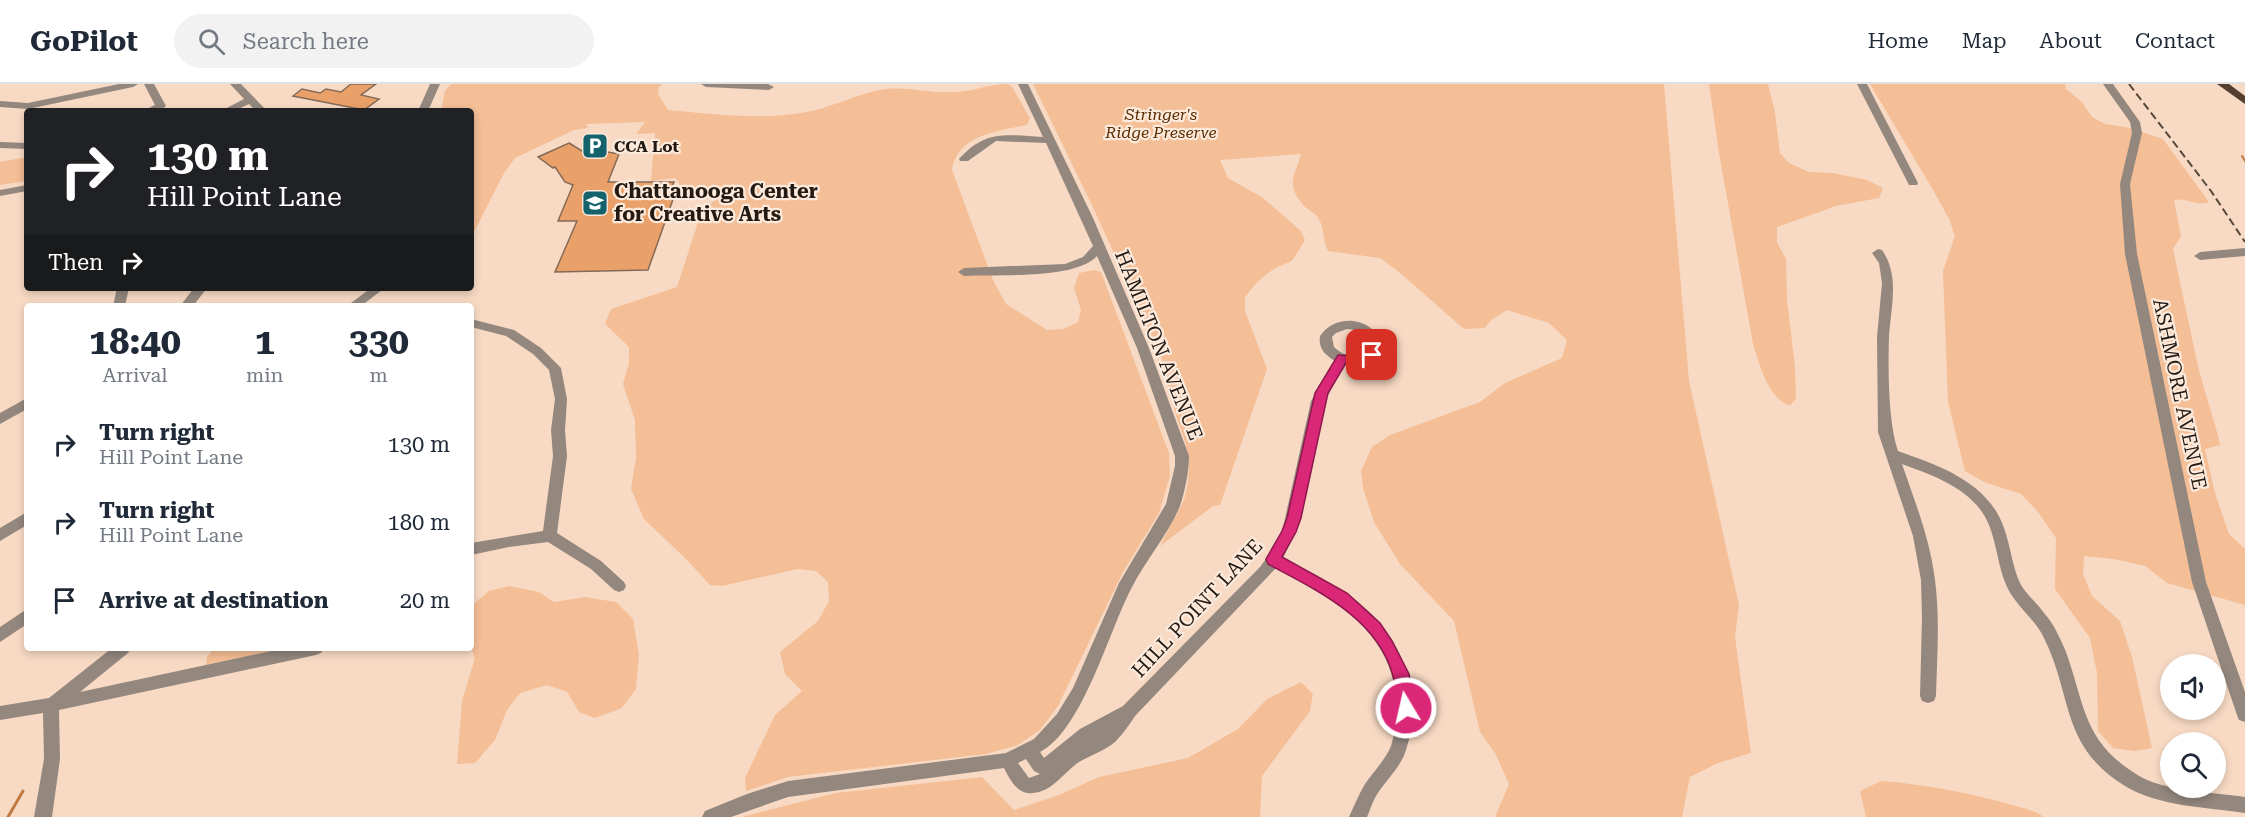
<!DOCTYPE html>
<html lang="en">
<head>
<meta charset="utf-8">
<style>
	body { margin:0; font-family:"Roboto Serif",serif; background:#f2f2f3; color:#1f2937; height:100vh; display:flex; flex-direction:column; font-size:22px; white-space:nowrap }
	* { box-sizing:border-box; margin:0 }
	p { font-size:20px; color:#747a83 }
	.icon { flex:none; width:33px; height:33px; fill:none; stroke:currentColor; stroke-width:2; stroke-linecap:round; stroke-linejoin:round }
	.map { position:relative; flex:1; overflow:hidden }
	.side { position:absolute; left:24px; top:219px; width:450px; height:348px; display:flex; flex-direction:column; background:#fff; border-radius:6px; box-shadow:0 3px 9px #0003 }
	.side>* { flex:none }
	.guide { position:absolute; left:24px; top:24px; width:450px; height:183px; border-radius:6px; box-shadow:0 3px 9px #0003; background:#202124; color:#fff; overflow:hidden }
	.fabs { position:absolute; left:2160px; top:570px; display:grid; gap:12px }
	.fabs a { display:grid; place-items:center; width:66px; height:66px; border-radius:50%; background:#fff; box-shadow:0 3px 9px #0003; font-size:30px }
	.pin { position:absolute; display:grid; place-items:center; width:51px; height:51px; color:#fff; margin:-26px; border-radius:12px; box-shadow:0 3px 9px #0006 }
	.me { position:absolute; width:66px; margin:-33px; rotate:351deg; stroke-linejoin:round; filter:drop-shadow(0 0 4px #0008) }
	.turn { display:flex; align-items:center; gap:21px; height:126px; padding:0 24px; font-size:27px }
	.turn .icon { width:78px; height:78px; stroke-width:2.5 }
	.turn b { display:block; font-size:42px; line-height:51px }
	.then { display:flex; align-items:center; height:57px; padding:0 24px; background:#0003; gap:12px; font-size:22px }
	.eta { display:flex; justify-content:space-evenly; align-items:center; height:102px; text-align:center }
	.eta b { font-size:36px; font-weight:700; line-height:42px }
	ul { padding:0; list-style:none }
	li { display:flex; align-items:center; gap:18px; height:78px; padding:0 24px }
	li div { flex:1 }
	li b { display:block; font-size:22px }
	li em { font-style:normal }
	header { display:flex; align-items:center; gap:36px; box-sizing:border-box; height:84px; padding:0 30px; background:#fff; border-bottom:2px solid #e0e1e3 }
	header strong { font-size:28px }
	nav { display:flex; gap:33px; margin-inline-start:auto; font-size:21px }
	.search { width:420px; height:54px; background:#f2f2f3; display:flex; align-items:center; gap:15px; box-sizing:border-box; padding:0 21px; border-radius:33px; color:#747a83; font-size:22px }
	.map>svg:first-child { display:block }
</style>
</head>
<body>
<header>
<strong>GoPilot</strong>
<div class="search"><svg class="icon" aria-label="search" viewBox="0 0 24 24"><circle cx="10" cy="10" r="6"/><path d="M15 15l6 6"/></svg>Search here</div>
<nav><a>Home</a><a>Map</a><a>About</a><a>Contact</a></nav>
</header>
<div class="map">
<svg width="2245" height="733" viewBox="0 0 2245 733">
	<rect width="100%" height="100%" fill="#f8dac4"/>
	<path fill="#f4be96" d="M 451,0 L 662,0 L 659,3 L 658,10 L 668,26 C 712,30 757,36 801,29 C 829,25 853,11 880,6 C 905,1 929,10 954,8 C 972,8 988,0 1008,0 L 1012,3 L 1030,34 L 1027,41 C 998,47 957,51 952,86 L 993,196 L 1006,220 L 1047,246 L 1064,245 L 1078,238 L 1081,226 L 1074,204 L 1079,189 L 1094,186 L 1101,188 L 1169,369 L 1170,392 L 1159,429 L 1123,488 L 1058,622 L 1040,646 L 1018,661 L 986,670 L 788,693 L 746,707 L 745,694 L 775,631 L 802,607 L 785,590 L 780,568 L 818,537 L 829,517 L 828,498 L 816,487 L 798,485 L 722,502 L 710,501 L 686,475 L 644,435 L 631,405 L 636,374 L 635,336 L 623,300 L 629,279 L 629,263 L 605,240 L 611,225 L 677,203 L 702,126 L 729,106 L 680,109 L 682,105 L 676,94 L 651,97 L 655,49 L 636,50 L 645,38 L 586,40 L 588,44 L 574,46 L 515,74 L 504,89 L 471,154 L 471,27 L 441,27 L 445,7 Z
		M 1033,0 L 1664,0 L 1689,297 L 1739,521 L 1735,553 L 1751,669 L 1718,679 L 1690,693 L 1682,733 L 1495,733 L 1509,700 L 1495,669 L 1480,648 L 1454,537 L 1400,480 L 1374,438 L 1363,404 L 1361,387 L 1372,363 L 1390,351 L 1480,318 L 1505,299 L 1562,274 L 1567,256 L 1549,239 L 1507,226 L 1491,236 L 1485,244 L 1464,245 L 1399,188 L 1380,174 L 1328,167 C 1322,156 1325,141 1316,131 C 1313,128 1308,126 1305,123 C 1285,100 1294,95 1301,70 L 1220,76 L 1228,94 L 1263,114 L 1301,147 L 1305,156 L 1292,177 L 1275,184 L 1258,197 L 1245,213 L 1245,227 L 1267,285 L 1220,421 L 1213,422 L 1160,462 L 1184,416 L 1188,398 L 1189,377 L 1184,354 L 1177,335 L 1161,272 L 1091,119 Z
		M 1709,0 L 1768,0 L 1775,28 L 1780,69 L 1789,79 L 1809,88 L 1833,89 L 1867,96 L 1883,104 L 1879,114 L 1836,122 L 1777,143 L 1777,158 L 1786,175 L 1787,215 L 1795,283 L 1796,314 L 1790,322 C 1767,313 1760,281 1753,260 L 1719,69 Z
		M 1870,0 L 2065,0 L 2066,5 L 2082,18 L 2092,33 L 2105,40 L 2126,43 L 2163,55 L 2209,118 C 2197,123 2186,113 2174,116 L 2181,152 L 2173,165 L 2199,287 L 2218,351 L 2220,361 L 2205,365 L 2215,409 L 2229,450 L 2245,465 L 2245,521 L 2167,499 L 2145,482 L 2114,475 L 2084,472 L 2083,490 L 2092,512 L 2120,537 L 2132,573 L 2152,664 L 2134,667 L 2113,664 L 2098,647 L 2097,589 L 2090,554 L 2055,505 L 2056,454 L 2038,428 L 2021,410 L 1984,398 L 1965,387 L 1948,318 L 1943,187 L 1955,152 L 1949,135 L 1933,106 Z
		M 27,73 L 27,97 L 0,101 L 0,78 Z
		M 509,502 L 539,508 L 554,518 L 585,513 L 616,518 L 633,535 L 639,571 L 636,605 L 622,624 L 595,634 L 579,628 L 567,608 L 547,601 L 520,609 L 507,626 L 495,656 L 475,679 L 457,680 L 462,617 L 475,574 L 471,564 L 471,522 L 489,507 Z
		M 214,564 L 290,564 L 206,581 L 207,573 Z
		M 1301,598 L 1313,610 L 1310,627 L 1262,692 L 1260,733 L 741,733 L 836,709 L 982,693 L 1014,726 L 1059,711 L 1099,693 L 1188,674 L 1238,645 L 1267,615 Z
		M 1881,697 C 1923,700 1964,708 2005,719 C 2018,723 2033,725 2044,733 L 1866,733 L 1860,707 Z"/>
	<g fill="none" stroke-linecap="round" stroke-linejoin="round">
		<path stroke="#c17b42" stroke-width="2" d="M 2242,72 L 2245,77"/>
		<path stroke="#c17b42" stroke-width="3" d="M 8,733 L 23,707"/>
	</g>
	<path fill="#eaa169" stroke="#856a57" stroke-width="1.5" d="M 351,0 L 376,0 L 361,11 L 379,15 L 364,26 L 293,12 L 302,5 L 320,9 L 326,5 L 341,8 Z
		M 569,59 L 582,67 L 588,66 L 602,72 L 608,68 L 619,70 L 608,98 L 674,98 L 670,107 L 676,107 L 648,186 L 555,188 L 577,137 L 558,137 L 573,101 L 565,98 L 555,83 L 553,84 L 538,73 Z"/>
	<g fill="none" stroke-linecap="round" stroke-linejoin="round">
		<path fill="#93877e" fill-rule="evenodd" d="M 119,0 L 138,0 L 133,3 L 28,25 L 0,23 L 0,17 L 28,19 Z
			M 144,0 L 154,0 L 166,22 C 160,28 150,27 142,27 L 155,21 Z
			M 230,0 L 241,0 L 267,27 L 256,27 L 249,20 L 234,27 L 221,27 L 244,15 Z
			M 430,0 L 440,0 L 428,27 L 418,27 Z
			M 701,0 L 768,0 L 774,3 L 769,6 L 706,3 Z
			M 1018,0 L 1028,0 L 1093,134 L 1149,264 L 1189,372 C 1189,387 1185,407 1180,422 C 1168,451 1145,477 1131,505 C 1109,547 1082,647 1040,668 L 1044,674 L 1080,645 L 1123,622 L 1260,483 L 1276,461 L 1282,448 L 1311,317 L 1335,277 C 1325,271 1318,264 1320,252 C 1337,227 1376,234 1383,263 C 1375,278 1362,282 1345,280 L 1325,317 L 1296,448 L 1283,474 C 1311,489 1342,502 1365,524 C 1405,559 1423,615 1406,666 C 1401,683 1385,697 1376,712 C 1372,719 1370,726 1367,733 L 1349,733 C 1354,722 1359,710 1365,700 C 1373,688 1386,675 1391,662 C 1396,646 1397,628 1396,612 C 1389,544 1330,513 1276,484 L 1135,632 C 1129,641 1123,650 1115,658 C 1104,667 1091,671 1079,678 C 1064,688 1052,708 1033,709 C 1018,711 1010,696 1004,684 L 788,713 L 731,733 L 702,733 L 705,727 L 747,710 L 788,697 L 1006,669 L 1034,655 L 1057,630 L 1073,604 L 1119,499 L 1166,420 L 1175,382 L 1175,372 L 1137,264 L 1097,172 C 1075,196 997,190 964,192 L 958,188 L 964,184 L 1065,180 L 1083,173 L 1093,162 L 1046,59 L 996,57 L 968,77 L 960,77 L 959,75 C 986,45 1006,51 1043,53 ZM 1347,245 C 1360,246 1368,250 1371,263 C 1361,276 1345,274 1334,263 L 1332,253 L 1336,249 ZM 1026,675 L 1034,687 L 1040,690 L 1029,694 L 1018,679 Z
			M 1857,0 L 1867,0 L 1918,99 L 1917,101 L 1909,101 L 1908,99 Z
			M 2103,0 L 2113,0 L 2140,38 L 2142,49 L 2130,100 L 2137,170 L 2206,498 L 2245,608 L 2245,638 L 2239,636 L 2237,631 L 2192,498 L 2125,170 L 2120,100 L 2132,49 L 2130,38 Z
			M 0,58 L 27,59 L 27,65 L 0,64 Z
			M 27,101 L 27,107 L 0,112 L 0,106 Z
			M 2245,164 L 2245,172 L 2200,176 L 2194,172 L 2200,168 Z
			M 1878,165 L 1882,166 C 1900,192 1891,222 1889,252 C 1888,285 1888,336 1898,367 C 1940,382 1988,398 2004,444 C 2011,463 2012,483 2021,501 C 2027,511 2037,519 2044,529 C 2054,540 2060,554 2066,568 C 2085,621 2083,657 2136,690 C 2164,708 2211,708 2245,713 L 2245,729 C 2206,723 2160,723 2125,702 C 2060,662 2073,612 2044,554 C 2035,535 2016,522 2007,503 C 1998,483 1997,461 1989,441 C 1975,406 1935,392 1902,380 C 1915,418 1930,455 1935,496 C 1940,534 1937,574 1936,612 L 1934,617 L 1928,619 L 1922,617 L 1920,612 L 1922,534 L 1921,496 L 1913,452 L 1878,348 L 1877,253 L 1882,199 L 1879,179 L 1872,169 Z
			M 117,204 L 129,204 L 125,222 L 113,222 Z
			M 194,204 L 207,204 L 193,222 L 180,222 Z
			M 371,204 L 381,204 L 382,206 L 361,222 L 347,222 Z
			M 471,235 L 514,246 L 541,264 L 561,284 L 567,315 L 565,346 L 567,372 L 557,449 L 601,477 L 624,498 L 626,502 L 624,506 L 619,508 L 614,506 L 591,485 L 548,458 L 509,463 L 471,471 L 471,459 L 543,447 L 553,372 L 551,346 L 555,315 L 549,286 L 533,270 L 506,252 L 471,243 Z
			M 27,314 L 27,325 L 0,340 L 0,329 Z
			M 27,428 L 27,441 L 0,457 L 0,444 Z
			M 27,525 L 27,540 L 0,558 L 0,543 Z
			M 112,564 L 131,564 L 128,569 L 80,608 L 285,564 L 324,564 L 321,569 L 316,571 L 59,626 L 60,675 L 52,733 L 34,733 L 44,675 L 43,629 L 0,636 L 0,622 L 49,614 Z"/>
		<path fill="#533e2f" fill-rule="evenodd" d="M 2217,0 L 2229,0 L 2245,12 L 2245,20 Z"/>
		<path stroke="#57483d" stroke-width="2" stroke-dasharray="8 4" stroke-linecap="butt" d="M 2129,0 L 2211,107 L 2245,158"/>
	</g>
	<path fill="#db2777" stroke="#8e194d" stroke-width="1.5" d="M 1372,267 L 1376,268 L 1378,271 L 1376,274 L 1357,281 L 1346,279 L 1328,309 L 1301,434 L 1296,448 L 1282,473 L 1347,509 L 1380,539 L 1392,557 L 1409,590 L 1415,624 L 1412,629 L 1406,631 L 1401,629 L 1398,624 C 1397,613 1396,602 1393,592 C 1378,534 1316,506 1268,480 L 1266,475 L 1282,447 L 1287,434 L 1315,309 L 1338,271 L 1357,272 Z"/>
	<defs>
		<symbol id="parking-square" viewBox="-11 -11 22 22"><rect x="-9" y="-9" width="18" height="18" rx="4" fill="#14626b" stroke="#fceadd"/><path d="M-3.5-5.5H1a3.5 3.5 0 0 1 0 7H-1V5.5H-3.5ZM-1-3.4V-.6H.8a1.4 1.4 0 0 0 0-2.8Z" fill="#fff"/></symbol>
		<symbol id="school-square" viewBox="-11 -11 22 22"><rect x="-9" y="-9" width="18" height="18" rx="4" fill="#14626b" stroke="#fceadd"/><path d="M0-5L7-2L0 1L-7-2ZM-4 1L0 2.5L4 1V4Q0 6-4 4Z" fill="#fff"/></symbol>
	</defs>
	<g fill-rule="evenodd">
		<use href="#parking-square" x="580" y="47" width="30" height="30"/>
		<use href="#school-square" x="580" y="104" width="30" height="30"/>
	</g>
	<g text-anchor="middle" stroke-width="4.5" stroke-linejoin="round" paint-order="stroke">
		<g font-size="16" font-style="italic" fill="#5c2e00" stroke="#fceadd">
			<text x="1161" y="36">Stringer's<tspan x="1161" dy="18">Ridge Preserve</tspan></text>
		</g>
		<g font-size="16" font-weight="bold" fill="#241a12" stroke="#fceadd" text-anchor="start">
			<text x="614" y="68">CCA Lot</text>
		</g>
		<g font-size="20" font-weight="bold" fill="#241a12" stroke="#fceadd" text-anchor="start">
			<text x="614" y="114">Chattanooga Center<tspan x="614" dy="23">for Creative Arts</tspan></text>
		</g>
		<g font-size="20" fill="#241a12" stroke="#fceadd">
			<text transform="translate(1159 261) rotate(68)" y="7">HAMILTON AVENUE</text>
			<text transform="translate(2180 310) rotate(78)" y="7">ASHMORE AVENUE</text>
			<text transform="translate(1197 524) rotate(-47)" y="7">HILL POINT LANE</text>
		</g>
	</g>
</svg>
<div class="fabs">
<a><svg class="icon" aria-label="sound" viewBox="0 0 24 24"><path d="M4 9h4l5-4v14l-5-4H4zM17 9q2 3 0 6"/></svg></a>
<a><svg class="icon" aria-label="search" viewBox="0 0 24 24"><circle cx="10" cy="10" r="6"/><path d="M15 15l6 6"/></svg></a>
</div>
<div class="pin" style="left:1372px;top:271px;background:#d93025"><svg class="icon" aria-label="arrive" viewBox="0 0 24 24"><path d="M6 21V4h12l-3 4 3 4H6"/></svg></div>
<svg class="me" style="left:1406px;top:624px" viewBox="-20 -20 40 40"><circle r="17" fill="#db2777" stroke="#fff" stroke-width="3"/><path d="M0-11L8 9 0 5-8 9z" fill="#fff"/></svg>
<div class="guide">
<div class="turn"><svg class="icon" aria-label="right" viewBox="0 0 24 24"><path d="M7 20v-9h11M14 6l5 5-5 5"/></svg><div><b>130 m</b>Hill Point Lane</div></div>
<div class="then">Then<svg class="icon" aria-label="right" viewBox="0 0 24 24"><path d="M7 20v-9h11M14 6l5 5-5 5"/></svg></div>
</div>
<section class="side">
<div class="eta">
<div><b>18:40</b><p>Arrival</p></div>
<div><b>1</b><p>min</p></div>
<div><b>330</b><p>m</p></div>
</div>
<ul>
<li><svg class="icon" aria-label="right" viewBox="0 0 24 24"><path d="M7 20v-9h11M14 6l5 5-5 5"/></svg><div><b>Turn right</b><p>Hill Point Lane</p></div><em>130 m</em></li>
<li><svg class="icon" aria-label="right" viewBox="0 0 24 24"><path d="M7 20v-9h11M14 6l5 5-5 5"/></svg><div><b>Turn right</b><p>Hill Point Lane</p></div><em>180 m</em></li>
<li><svg class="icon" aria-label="arrive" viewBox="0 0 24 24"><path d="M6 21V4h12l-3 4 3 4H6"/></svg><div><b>Arrive at destination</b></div><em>20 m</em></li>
</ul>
</section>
</div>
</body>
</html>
